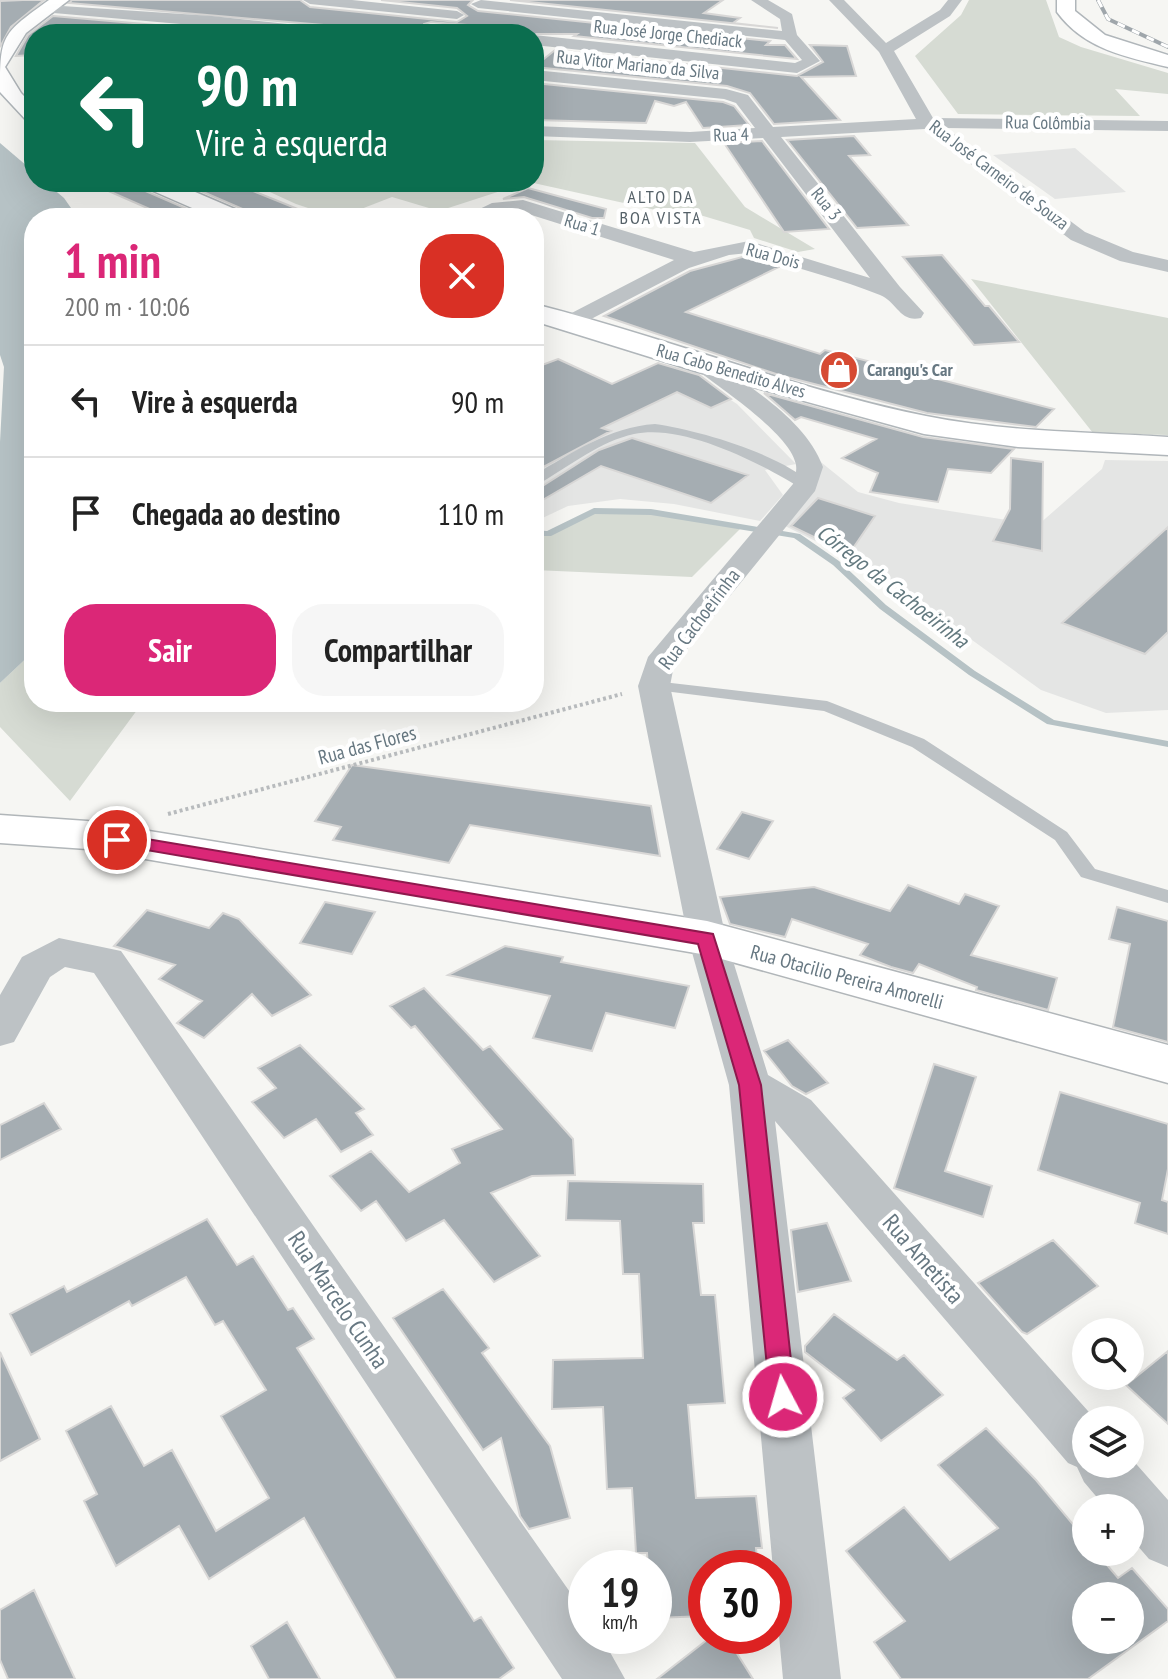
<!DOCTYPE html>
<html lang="pt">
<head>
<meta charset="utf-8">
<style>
	body { margin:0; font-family:"PT Sans Narrow",sans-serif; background:#f6f6f6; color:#222; height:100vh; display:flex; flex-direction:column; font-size:30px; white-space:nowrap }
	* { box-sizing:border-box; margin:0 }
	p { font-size:26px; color:#767676 }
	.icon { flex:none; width:44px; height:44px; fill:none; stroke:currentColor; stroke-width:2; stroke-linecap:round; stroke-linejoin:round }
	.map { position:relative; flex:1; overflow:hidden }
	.side { position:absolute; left:24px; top:208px; width:520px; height:504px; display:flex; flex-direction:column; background:#fff; border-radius:32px; box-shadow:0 8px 32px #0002 }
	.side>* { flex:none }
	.top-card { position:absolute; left:24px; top:24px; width:520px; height:168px; border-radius:32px; box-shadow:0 8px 32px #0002; background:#0b6e4f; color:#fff; overflow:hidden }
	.tools { position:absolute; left:1072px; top:1318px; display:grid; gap:16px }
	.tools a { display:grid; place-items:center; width:72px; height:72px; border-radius:50%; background:#fff; box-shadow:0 8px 32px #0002; font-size:40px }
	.speed { position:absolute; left:568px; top:1550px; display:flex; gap:16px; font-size:40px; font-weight:700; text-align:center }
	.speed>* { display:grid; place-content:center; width:104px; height:104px; border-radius:50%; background:#fff; box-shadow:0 8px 32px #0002; line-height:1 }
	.speed small { font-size:20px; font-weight:400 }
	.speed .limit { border:12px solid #d22; background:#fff; color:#111 }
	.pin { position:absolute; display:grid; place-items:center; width:68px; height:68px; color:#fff; margin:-34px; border:4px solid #fff; border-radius:50%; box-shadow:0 2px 8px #0007 }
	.me { position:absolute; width:88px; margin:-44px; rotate:354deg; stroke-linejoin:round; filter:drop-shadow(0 0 6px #0008) }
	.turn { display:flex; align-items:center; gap:28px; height:168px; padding:0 40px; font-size:36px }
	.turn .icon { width:104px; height:104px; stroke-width:2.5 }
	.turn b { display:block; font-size:56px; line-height:68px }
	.round { display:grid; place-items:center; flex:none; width:84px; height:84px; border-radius:32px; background:#f6f6f6 }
	.summary { display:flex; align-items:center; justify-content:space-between; height:136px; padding:0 40px }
	h1 { font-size:48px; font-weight:700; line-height:60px; color:#db2777 }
	.primary-button { display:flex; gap:16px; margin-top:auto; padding:16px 40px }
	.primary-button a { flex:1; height:92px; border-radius:32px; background:#db2777; color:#fff; font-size:32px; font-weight:700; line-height:92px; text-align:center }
	.primary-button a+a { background:#f6f6f6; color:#222 }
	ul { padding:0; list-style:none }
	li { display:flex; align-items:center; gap:24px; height:112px; padding:0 40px; border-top:2px solid #e0e0e0 }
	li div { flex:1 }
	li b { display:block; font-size:30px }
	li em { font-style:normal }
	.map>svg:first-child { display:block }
</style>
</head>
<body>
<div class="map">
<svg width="1168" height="1679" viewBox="0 0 1168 1679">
	<rect width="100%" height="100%" fill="#f6f6f3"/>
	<path fill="#e4e5e4" d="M 1075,148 L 1126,192 L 1055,199 L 993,155 Z
		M 703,382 L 737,404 L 796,464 L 765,470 L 783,495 L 760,521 L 674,504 L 620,499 L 568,506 L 534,522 L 534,442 Z
		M 817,459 L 858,492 L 899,503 L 1038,525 L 1102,469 L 1105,460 L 1168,461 L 1168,710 L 1106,713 L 1041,690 L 878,572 L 781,524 Z"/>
	<path fill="#d6dbd3" d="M 969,0 L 1046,0 L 1059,37 L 1081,47 L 1168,73 L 1168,94 L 1115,89 L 1140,116 L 958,114 L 915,56 L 961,15 Z
		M 534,140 L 695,143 L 745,207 L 815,249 L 798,252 L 754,238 L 750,230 L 690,212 L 678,215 L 529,182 L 439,211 L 392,197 L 338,218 L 296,204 L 248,182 L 534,182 Z
		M 971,279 L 1168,318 L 1168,435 L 1093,433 Z
		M 594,511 L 651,512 L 742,527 L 692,577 L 534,570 L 534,533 L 548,534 Z
		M 34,651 L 34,702 L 143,702 L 70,801 L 0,727 L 0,683 Z"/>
	<path fill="#b6c2c5" d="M 0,143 L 34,172 L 34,182 L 45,182 L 64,198 L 78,218 L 34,218 L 34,651 L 0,683 L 0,442 L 4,367 L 0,355 Z"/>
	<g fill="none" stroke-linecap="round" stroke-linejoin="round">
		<path fill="#b6c2c5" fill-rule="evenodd" d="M 594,508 L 651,509 L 800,534 L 839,561 L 886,605 L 975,671 L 1054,720 L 1168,741 L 1168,747 L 1047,724 L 969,675 L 880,609 L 833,565 L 794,538 L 651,515 L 595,514 L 551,536 L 534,536 L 534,530 L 547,531 Z"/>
	</g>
	<path fill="#a5adb2" stroke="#d8d7d6" stroke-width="2" fill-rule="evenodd" d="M 23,0 L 44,0 L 11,27 L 0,47 L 0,1 Z
		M 72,0 L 300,0 L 310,7 L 457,22 L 467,16 L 457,8 L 381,0 L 473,0 L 468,5 L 478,11 L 770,41 L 766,45 L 785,45 L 797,59 L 574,36 L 577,34 L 490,34 L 479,26 L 431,22 L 424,24 L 424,34 L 346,34 L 335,26 L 69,3 Z
		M 510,0 L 723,0 L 704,13 L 740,18 L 733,23 L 778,28 Z
		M 53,16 L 236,32 L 126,28 L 117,34 L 34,34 L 34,55 L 16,56 L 28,35 Z
		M 810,45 L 847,46 L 856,76 L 801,77 L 840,120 L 774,124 L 750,93 L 727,86 L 534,67 L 555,50 L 797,76 L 823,62 Z
		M 534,83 L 723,102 L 734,106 L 749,125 L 703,128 L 686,102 L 674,106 L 655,101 L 646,123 L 534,120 Z
		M 854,136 L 870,155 L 849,156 L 908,225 L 857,228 L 787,140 Z
		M 762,141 L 829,229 L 784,232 L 724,143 Z
		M 88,182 L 137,182 L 143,190 L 208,218 L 170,218 Z
		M 180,182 L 231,182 L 320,218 L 250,218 L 245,210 Z
		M 528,188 L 606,209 L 604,218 L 592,218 L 524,197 L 503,199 Z
		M 942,255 L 985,306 L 989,306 L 1019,342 L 974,345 L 903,257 Z
		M 746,256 L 779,267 L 686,312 L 820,354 L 825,350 L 1054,409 L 1036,427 L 927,413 L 779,375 L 604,316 L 690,271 Z
		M 558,359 L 612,384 L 658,363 L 699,375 L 731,399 L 711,408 L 677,392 L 602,428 L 611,431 L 534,472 L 534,368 Z
		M 764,393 L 923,437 L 1014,449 L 991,473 L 948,469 L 938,502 L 870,492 L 878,473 L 842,458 L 876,439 L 801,417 L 795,420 Z
		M 632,438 L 748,475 L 711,503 L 601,466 L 534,505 L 534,485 L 544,485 L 599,450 Z
		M 1011,458 L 1043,462 L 1042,551 L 993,541 L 1010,509 Z
		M 818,498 L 875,516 L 849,554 L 791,526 Z
		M 1168,527 L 1168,632 L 1145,654 L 1062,623 Z
		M 352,765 L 651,806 L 660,856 L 470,825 L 449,863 L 333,840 L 341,827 L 315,821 Z
		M 742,812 L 773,821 L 749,859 L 717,849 Z
		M 908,885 L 959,904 L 965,894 L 999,906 L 971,955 L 1057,978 L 1048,1010 L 976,990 L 977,987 L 919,964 L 913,973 L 891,967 L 860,955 L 868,944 L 792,919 L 785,937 L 730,924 L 720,897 L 814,887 L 890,911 Z
		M 325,902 L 375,912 L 352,954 L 300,943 Z
		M 1117,907 L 1168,921 L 1168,1042 L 1113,1027 L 1130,944 L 1109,939 Z
		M 147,910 L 209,928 L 223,913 L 239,919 L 311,995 L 272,1016 L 252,994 L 204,1038 L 177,1023 L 202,1001 L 159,979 L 175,965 L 114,946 Z
		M 505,946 L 563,957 L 561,962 L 689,986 L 675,1028 L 606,1013 L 592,1051 L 533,1038 L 550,996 L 448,975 Z
		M 424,988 L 483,1050 L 490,1046 L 573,1139 L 575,1175 L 532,1176 L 491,1193 L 540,1256 L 494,1282 L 444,1220 L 406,1241 L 376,1201 L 361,1211 L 330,1176 L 371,1151 L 409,1192 L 460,1163 L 452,1149 L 502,1129 L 415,1026 L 411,1028 L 390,1006 Z
		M 788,1040 L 828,1083 L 806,1094 L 792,1086 L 764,1051 Z
		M 300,1045 L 364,1109 L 356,1113 L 373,1135 L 341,1152 L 316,1119 L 284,1138 L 252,1102 L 276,1088 L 258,1068 Z
		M 934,1064 L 976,1077 L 945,1171 L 992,1186 L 983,1217 L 894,1188 Z
		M 1060,1092 L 1168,1124 L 1168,1169 L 1162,1200 L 1168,1202 L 1168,1234 L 1135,1223 L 1140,1203 L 1038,1170 Z
		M 44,1103 L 61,1129 L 0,1160 L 0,1125 Z
		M 568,1181 L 703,1184 L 704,1223 L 693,1223 L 701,1295 L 715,1295 L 725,1403 L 688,1405 L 696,1498 L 756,1496 L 762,1548 L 756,1548 L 758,1568 L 706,1568 L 706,1616 L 654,1618 L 654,1568 L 648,1568 L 647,1553 L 636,1553 L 632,1488 L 607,1489 L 603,1407 L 552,1409 L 553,1360 L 643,1358 L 639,1274 L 623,1274 L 620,1221 L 566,1220 Z
		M 207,1219 L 237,1265 L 253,1256 L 288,1310 L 293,1308 L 314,1339 L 297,1348 L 474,1621 L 481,1617 L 514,1668 L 499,1679 L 396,1679 L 304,1518 L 209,1579 L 179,1526 L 116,1566 L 84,1501 L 97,1494 L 66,1431 L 111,1406 L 144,1466 L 172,1450 L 216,1531 L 269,1498 L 221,1416 L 266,1390 L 223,1321 L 215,1325 L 186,1277 L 132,1306 L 129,1301 L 31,1355 L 10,1314 L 64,1286 L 67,1292 Z
		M 827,1223 L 851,1281 L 798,1292 L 791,1230 Z
		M 1053,1240 L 1098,1286 L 1027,1334 L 1022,1332 L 978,1283 Z
		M 443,1289 L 489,1348 L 482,1353 L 550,1446 L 570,1518 L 529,1529 L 520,1516 L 501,1438 L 483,1450 L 393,1318 Z
		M 834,1314 L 897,1360 L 904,1355 L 943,1395 L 881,1441 L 843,1398 L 854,1390 L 805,1352 L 805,1346 Z
		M 1168,1351 L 1168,1424 L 1126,1385 Z
		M 0,1352 L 40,1439 L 0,1461 Z
		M 986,1428 L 1036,1480 L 1086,1540 L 1086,1552 L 1096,1552 L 1118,1578 L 1132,1568 L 1168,1609 L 1168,1621 L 1088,1679 L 901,1679 L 874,1642 L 905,1621 L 846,1551 L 904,1507 L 950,1560 L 998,1528 L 938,1465 ZM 1086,1596 L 1130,1596 L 1130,1640 L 1086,1640 Z
		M 34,1590 L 75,1679 L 8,1679 L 0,1660 L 0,1610 Z
		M 287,1622 L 320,1679 L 269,1679 L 251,1646 Z
		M 712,1636 L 726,1636 L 753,1679 L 657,1679 Z"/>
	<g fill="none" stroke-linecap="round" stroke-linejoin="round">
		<defs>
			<path id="secondary" d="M 49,0 L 69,0 L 26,33 L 5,67 L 21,93 L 34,106 L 34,123 L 27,121 L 0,92 C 0,34 2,34 49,0 Z
				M 1057,0 L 1075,0 L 1075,11 L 1105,35 L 1168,55 L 1168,67 C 1126,57 1084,49 1057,12 Z
				M 140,182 L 172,182 L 244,213 L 247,218 L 215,218 L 144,187 Z
				M 534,304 C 666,337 793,389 926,416 C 1005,432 1088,432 1168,437 L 1168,455 L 1018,447 L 924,434 L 695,371 L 534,321 Z"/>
			<path id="primary" d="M 0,815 L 87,821 L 707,921 L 1168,1045 L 1168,1083 L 707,955 L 87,849 L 0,843 Z"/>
		</defs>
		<use href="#secondary" stroke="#b0b6ba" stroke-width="3"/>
		<use href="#primary" stroke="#b1b6b9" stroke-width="3"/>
		<path stroke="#b8bbbd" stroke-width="4" stroke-dasharray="3 3" stroke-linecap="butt" d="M 168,814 L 622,694"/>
		<path fill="#bdc2c5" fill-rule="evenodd" d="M 655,424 C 698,430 781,454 813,485 L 806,489 L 801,488 C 760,463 683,423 634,434 C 601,441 571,465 542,482 L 534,482 L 534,475 C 572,453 609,427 655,424 Z
			M 654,681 L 827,701 L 924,739 L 1067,832 L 1095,869 L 1168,890 L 1168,903 L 1081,877 L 1055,840 L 912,747 L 824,711 L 648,689 L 646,686 L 648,683 Z"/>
		<path fill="#bdc2c5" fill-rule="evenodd" d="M 303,0 L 352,0 L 457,11 L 464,15 L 457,19 L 310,4 Z
			M 481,0 L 782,31 L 780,19 L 751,0 L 768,0 L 792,14 L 797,35 L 820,61 L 797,73 L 534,45 L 534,35 L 795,63 L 802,60 L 785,40 L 478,8 L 471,4 Z
			M 829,0 L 844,0 L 886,43 L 940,10 L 948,0 L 962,0 L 950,16 L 894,51 L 933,118 L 1168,121 L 1168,131 L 946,128 L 1085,232 L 1133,252 L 1168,260 L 1168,272 L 1120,261 L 1071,240 L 925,129 L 781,137 L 900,287 L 924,313 L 921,318 C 900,323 897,302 880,295 C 837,278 792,267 748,253 L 729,255 L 689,268 L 570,330 L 562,328 L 559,323 L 562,318 L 674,260 L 522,212 L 461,218 L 492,203 L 523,200 L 694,252 L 749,241 L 870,278 L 763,138 L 690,142 L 534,136 L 534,126 L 690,132 L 755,128 L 736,103 L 724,99 L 534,80 L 534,70 L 726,89 L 748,95 L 773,127 L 916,119 L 879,52 Z
			M 47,5 L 212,16 L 335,29 L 343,34 L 296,34 L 42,12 L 42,6 Z
			M 431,25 L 479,29 L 487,34 L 426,32 L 426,26 Z
			M 705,358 L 713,360 C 752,389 806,420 823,467 L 815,491 L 674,665 L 670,686 L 726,938 L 768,1075 L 811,1100 L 1096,1420 L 1086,1420 L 1086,1464 L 1130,1464 L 1130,1457 L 1168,1500 L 1168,1567 L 1149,1559 L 1130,1537 L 1130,1508 L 1106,1508 L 1084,1482 L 1077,1467 L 1068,1463 L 775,1121 L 841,1679 L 783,1679 L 729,1085 L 688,938 L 638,686 L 648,657 L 793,484 C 795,478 797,471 796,465 C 791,434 721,389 697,370 L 693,365 L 697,360 Z
			M 59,938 L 121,951 L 586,1615 L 586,1636 L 601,1636 L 625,1679 L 562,1679 L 94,973 L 65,967 L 50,977 L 14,1042 L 0,1046 L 0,995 L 22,957 Z"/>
		<use href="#secondary" fill="#fff" fill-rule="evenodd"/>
		<use href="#primary" fill="#fff" fill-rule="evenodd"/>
		<defs>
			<path id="rail" d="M 1098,0 L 1108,19 L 1168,47"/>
		</defs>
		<use href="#rail" stroke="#9fa6ab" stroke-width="4"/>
		<use href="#rail" stroke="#fff" stroke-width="3" stroke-dasharray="8" stroke-linecap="butt"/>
	</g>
	<path fill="#db2777" stroke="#8e194d" stroke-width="2" d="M 117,834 L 713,934 L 761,1085 L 795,1397 L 792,1406 L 783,1409 L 774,1406 L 770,1397 L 739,1085 L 698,944 L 111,844 L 111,835 Z"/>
	<defs>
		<symbol id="shop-disc" viewBox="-11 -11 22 22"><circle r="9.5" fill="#d64a33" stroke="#fff"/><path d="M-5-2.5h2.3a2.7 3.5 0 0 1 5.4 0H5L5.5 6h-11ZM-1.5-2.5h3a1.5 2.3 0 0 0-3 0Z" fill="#fff"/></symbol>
	</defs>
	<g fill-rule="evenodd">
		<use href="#shop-disc" x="817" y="348" width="44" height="44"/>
	</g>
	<g text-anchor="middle" stroke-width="8" stroke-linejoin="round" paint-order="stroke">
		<g font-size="18" fill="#677882" stroke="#fff">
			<text transform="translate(668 34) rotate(6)" y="6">Rua José Jorge Chediack</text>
			<text transform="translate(638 65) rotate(6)" y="6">Rua Vitor Mariano da Silva</text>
			<text transform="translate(1048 123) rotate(1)" y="6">Rua Colômbia</text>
			<text transform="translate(731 135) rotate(-2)" y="6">Rua 4</text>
			<text transform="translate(999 175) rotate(37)" y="6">Rua José Carneiro de Souza</text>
			<text transform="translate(826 204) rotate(51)" y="6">Rua 3</text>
			<text transform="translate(582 225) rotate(17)" y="6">Rua 1</text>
			<text transform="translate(773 256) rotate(15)" y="6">Rua Dois</text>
			<text transform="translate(731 371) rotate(16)" y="6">Rua Cabo Benedito Alves</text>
		</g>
		<g font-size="18" letter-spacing="2" fill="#556168" stroke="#fff">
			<text x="661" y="203">ALTO DA<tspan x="661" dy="21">BOA VISTA</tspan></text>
		</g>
		<g font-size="18" font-weight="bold" fill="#677882" stroke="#fff" text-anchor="start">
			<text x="867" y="376">Carangu's Car</text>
		</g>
		<g font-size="20" fill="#677882" stroke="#fff">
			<text transform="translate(699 619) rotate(-53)" y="7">Rua Cachoeirinha</text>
			<text transform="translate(367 745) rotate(-15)" y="7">Rua das Flores</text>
			<text transform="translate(847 977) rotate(15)" y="7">Rua Otacilio Pereira Amorelli</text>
		</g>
		<g font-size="22" font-style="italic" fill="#63797f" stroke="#fff">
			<text transform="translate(893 586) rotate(38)" y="8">Córrego da Cachoeirinha</text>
		</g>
		<g font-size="24" fill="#677882" stroke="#fff">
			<text transform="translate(923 1259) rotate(49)" y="8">Rua Ametista</text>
			<text transform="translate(338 1300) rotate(56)" y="8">Rua Marcelo Cunha</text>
		</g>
	</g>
</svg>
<div class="tools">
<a><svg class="icon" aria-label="search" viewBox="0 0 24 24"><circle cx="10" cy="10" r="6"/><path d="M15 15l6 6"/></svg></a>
<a><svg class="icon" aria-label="layers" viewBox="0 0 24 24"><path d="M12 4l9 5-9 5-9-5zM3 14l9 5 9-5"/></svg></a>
<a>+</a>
<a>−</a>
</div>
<div class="speed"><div>19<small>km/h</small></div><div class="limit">30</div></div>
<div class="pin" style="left:117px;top:840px;background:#d93025"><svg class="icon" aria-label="arrive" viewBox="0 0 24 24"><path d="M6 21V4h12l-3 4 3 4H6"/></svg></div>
<svg class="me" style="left:783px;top:1397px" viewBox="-20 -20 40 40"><circle r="17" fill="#db2777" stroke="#fff" stroke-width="3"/><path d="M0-11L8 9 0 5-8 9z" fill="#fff"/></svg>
<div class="top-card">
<div class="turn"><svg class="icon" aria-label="left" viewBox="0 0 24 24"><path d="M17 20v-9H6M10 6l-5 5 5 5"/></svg><div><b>90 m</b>Vire à esquerda</div></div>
</div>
<section class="side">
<div class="summary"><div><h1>1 min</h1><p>200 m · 10:06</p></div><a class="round" style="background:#d93025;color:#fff"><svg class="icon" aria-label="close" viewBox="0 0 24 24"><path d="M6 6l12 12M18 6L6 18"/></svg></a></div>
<ul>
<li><svg class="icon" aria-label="left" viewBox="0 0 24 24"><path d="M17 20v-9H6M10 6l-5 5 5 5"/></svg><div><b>Vire à esquerda</b></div><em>90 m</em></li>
<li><svg class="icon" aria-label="arrive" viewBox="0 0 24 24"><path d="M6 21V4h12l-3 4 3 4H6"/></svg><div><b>Chegada ao destino</b></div><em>110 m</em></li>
</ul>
<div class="primary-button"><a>Sair</a><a>Compartilhar</a></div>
</section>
</div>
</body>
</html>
